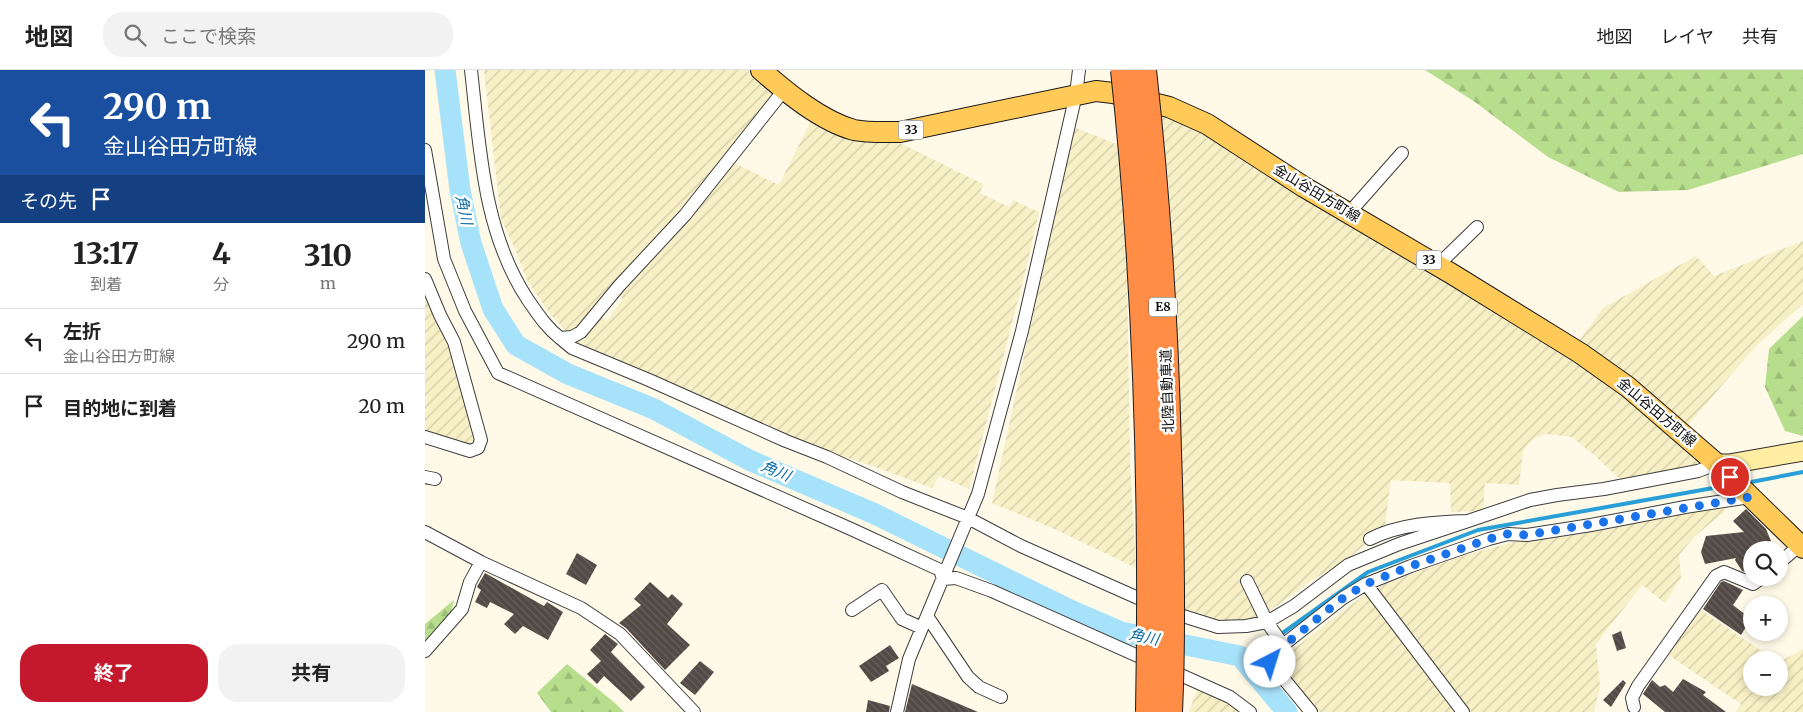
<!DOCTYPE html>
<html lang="ja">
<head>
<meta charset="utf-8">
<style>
	body { margin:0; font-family:Merriweather,"Noto Sans JP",serif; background:#f2f2f2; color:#222; height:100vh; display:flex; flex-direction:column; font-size:19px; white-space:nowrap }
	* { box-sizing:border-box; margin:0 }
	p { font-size:16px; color:#767676 }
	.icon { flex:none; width:28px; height:28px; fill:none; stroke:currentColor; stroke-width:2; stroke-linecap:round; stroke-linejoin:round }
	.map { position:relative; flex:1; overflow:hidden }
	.drawer { display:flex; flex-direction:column; background:#fff; width:425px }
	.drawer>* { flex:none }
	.hud { background:#1a4fa0; color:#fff; overflow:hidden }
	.tools { position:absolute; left:1318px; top:471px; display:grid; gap:10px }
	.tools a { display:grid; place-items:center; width:45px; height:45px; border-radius:50%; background:#fff; box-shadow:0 2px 8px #0003; font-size:25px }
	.pin { position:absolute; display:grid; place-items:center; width:42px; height:42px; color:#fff; margin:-21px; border:2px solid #fff; border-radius:50%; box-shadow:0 1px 5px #0007 }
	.me { position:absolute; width:55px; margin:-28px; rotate:40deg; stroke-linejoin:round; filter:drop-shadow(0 0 4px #0008) }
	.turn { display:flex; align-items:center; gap:18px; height:105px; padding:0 20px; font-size:22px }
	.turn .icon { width:65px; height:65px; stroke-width:2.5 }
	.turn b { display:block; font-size:35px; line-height:42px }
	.then { display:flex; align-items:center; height:48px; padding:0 20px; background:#0003; gap:10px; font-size:19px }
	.eta { display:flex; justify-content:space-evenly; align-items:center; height:85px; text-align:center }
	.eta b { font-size:30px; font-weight:700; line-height:35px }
	.cta { display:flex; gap:10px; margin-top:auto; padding:10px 20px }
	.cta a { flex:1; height:58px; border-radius:20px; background:#c4182d; color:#fff; font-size:20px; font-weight:700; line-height:58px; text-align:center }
	.cta a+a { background:#f2f2f2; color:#222 }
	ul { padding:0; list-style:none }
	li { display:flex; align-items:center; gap:15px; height:65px; padding:0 20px; border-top:1px solid #e0e0e0 }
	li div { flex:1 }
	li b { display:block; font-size:19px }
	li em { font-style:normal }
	header { display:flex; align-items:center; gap:30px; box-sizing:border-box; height:70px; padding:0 25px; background:#fff; border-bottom:1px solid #e0e0e0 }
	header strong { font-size:24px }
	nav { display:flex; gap:28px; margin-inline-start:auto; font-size:18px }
	.search { width:350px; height:45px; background:#f2f2f2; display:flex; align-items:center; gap:12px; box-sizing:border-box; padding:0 18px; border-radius:20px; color:#767676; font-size:19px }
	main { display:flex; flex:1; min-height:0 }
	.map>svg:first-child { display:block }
</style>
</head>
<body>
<header>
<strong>地図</strong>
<div class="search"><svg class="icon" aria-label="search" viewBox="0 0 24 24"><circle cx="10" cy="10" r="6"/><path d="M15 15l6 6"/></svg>ここで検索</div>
<nav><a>地図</a><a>レイヤ</a><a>共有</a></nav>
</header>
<main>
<section class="drawer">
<div class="hud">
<div class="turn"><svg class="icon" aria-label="left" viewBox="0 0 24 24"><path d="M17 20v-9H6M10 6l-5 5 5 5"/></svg><div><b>290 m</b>金山谷田方町線</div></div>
<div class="then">その先<svg class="icon" aria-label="arrive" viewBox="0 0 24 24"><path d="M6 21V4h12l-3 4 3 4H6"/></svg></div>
</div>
<div class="eta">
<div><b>13:17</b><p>到着</p></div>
<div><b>4</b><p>分</p></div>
<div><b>310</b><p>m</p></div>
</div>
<ul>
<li><svg class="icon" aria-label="left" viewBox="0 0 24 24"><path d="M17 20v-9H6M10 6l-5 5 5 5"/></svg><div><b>左折</b><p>金山谷田方町線</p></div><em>290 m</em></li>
<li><svg class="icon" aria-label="arrive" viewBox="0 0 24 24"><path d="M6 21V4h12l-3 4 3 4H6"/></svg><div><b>目的地に到着</b></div><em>20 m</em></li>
</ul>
<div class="cta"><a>終了</a><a>共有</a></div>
</section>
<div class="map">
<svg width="1378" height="642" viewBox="0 0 1378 642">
	<defs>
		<pattern id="farmland-furrows" width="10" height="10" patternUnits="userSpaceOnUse" patternTransform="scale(1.25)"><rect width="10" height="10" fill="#f7efc5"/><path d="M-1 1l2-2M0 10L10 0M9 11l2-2" fill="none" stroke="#d2cca8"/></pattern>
		<pattern id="forest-firs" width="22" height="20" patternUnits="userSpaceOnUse" patternTransform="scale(1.25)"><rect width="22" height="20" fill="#b7de8c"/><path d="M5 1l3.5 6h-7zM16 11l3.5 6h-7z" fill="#9cbd77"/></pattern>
		<pattern id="building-back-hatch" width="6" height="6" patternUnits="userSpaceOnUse" patternTransform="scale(1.25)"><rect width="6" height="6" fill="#534a46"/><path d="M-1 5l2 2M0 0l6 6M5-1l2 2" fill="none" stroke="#67605c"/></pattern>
	</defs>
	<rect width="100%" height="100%" fill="#fff9e7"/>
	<path fill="url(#farmland-furrows)" d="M 59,0 L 322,0 L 350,24 L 225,176 L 164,245 L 145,262 L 140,260 L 125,244 L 102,210 L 90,179 L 76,149 Z
		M 735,40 L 774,58 L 1069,239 L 1202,326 L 1281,395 L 1196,410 L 1169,385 L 1147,367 L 1121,364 L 1108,369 L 1098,381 L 1094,415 L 1060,413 L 1058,441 L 1026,442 L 1025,413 L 966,410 L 960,456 L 940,466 L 940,475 L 918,492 L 887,510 L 832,550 L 793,552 L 759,543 L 754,292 L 744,117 Z
		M 387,49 L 426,67 L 460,73 L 473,72 L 558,114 L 555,123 L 584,137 L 588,130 L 614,142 L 599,207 L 544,419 L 514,406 L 507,418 L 442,394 L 402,382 L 150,274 L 175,246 L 182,251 L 198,229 L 193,224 L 307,92 L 354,115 Z
		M 649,57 L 693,75 L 702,194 L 705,392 L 711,498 L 634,461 L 567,433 Z
		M 1378,171 L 1378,234 L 1331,276 L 1262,356 L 1154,271 L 1178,238 L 1271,186 L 1289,206 Z
		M 0,224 L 26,282 L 50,370 L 44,376 L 0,362 Z
		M 1292,438 L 1301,440 L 1269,467 L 1254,485 L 1256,508 L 1240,533 L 1217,515 L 1171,574 L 1175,617 L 1169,642 L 893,642 L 854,590 L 938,526 L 956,515 L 1037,486 L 1089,472 Z
		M 1274,539 L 1350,590 L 1326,590 L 1326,618 L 1354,618 L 1354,592 L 1378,579 L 1378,642 L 1311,642 L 1316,634 L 1242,584 Z
		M 780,611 L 817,631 L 831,642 L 764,642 L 772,619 Z"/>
	<path fill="url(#forest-firs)" d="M 1000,0 L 1378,0 L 1378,84 L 1263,120 L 1194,122 L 1123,87 L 1050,32 Z
		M 1378,246 L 1378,366 L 1360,361 L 1340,317 L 1344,279 Z
		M 29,530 L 25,547 L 0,574 L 0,554 Z
		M 142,594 L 190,633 L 199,642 L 126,642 L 112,623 Z"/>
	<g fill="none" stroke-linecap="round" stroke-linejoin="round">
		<path stroke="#289fd8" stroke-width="4" d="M 1321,413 L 1378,402
			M 815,586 L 832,579 L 859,562 L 943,502 L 1053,460 L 1305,415"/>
		<path stroke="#a7e2fb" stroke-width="21" d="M 20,0 L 35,120 L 46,173 L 68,239 L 91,275 L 143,304 L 229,339 L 324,390 L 450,444 L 647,541 L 696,562 L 815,586 L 862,642"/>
	</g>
	<path fill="url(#building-back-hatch)" d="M 1321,439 L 1341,459 L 1346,471 L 1326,476 L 1326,504 L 1317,501 L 1310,490 L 1311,488 L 1280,494 L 1276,482 L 1281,466 L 1319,462 L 1308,451 Z
		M 152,483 L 172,495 L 161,515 L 141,504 Z
		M 60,503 L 119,536 L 122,532 L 138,542 L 123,570 L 98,556 L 90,564 L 79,554 L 89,544 L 65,532 L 62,538 L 50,532 L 56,520 L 52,517 L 53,515 Z
		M 1299,511 L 1318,520 L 1308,535 L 1326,549 L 1316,565 L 1278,539 L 1296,512 Z
		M 225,512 L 243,528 L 247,524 L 258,534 L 242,554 L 265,575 L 240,600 L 201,558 L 194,553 L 216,535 L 209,529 Z
		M 1196,561 L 1201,578 L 1192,581 L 1187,565 Z
		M 180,564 L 193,574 L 186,582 L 220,617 L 206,631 L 179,606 L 172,614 L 162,604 L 176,591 L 165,580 Z
		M 465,575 L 474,588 L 461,596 L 464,601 L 446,612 L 434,596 Z
		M 275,591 L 289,602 L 270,625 L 255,613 Z
		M 1258,609 L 1281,622 L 1278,625 L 1301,642 L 1240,642 L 1218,624 L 1227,610 L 1235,617 L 1240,615 L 1248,622 Z
		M 1198,610 L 1201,613 L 1186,637 L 1178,630 Z
		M 487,614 L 553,642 L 480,642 Z
		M 443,630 L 465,636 L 464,642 L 441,642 Z"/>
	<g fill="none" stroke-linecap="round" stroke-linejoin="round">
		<defs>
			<path id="street" d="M 46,0 C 55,79 58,162 103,230 C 113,244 121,257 135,268
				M 359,20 L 260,145 L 194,216 L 156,262 L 147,267 L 135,268 L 147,278 L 224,310 L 361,371 L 402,387 L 477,422 L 543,448 L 596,476 L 713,528 L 758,546 L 793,557 L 821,556 L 842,552 L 822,511
				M 0,80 L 19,189 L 40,241 L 73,303 L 426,459 L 515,500 L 518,509 L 531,508 L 567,521 L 805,627 L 825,642
				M 924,143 L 977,83
				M 1013,195 L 1052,157
				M 0,209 L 15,245 L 29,272 L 56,370 L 53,378 L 45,381 L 0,367
				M 0,407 L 10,409
				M 1043,451 L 1105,430 L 1132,425 L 1179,419 L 1273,401 L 1292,394
				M 0,462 L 56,492 L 156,538 L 195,564 L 269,642
				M 1354,493 L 1375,475
				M 941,514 L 1038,642
				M 427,540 L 457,520 L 477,549 L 497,558
				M 502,546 L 543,607 L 554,617 L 576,627
				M 858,575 L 918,528 L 941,514 L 986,496 L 1064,469 L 1083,464 L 1102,465 L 1166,455 L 1260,437 L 1325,427
				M 0,581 L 37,539 L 45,512 L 56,492
				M 1209,637 L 1207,628 L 1213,616 L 1291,506 L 1299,502 L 1328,514 L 1337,508
				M 472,642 L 484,589 L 553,424 L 597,261 L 651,24 L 654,0
				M 886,642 L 845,592 L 847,585 L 858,575 L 842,552 L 869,536 L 923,495 L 974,474 L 1043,451 C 1010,452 974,454 945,469"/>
			<path id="secondary" d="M 1292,394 L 1304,394 L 1378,381"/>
			<path id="primary" d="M 336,0 C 361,22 396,51 429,60 C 444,63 460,62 475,62 L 671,21 L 688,23 L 744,37 L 782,54 L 879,117 L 1027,204 L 1155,283 L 1203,317 L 1292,394 L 1378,478"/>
		</defs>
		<use href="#street" stroke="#3d3d3d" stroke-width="14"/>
		<use href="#secondary" stroke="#2c2c2c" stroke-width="21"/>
		<use href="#primary" stroke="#1b1b1b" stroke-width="22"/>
		<use href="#street" stroke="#fff" stroke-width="12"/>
		<use href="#secondary" stroke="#ffeea2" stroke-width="19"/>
		<use href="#primary" stroke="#ffca57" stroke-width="20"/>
		<defs>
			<path id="highway-bridge" d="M 698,0 C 721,213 727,428 723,642
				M 719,0 C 733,127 741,254 744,381 C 747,468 749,555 745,642"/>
		</defs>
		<use href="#highway-bridge" stroke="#1b1b1b" stroke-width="26" stroke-linecap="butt"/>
		<use href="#highway-bridge" stroke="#ff8d45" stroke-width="24"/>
	</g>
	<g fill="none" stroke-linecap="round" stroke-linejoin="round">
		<path stroke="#1a73e8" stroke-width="9" stroke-dasharray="0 16.2" d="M 845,592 L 847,585 L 918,528 L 941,514 L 986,496 L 1064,469 L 1082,464 L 1102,465 L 1325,427 L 1305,407"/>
	</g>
	<g text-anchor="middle" stroke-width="5" stroke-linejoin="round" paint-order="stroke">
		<g fill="#fff" stroke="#545454" stroke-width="1">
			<rect x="473.5" y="50.5" width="25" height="19" rx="4"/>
			<rect x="991.5" y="180.5" width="25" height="19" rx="4"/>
			<rect x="724" y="227.5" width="28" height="19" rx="4"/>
		</g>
		<g font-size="12" font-weight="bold" fill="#0a0a0a">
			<text x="486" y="64">33</text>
			<text x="1004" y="194">33</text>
			<text x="738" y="241">E8</text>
		</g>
		<g font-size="14" fill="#0a0a0a" stroke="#fff">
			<text transform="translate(892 123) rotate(31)" y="5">金山谷田方町線</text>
			<text transform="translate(742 321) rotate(-92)" y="5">北陸自動車道</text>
			<text transform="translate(1232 342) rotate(40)" y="5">金山谷田方町線</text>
		</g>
		<g font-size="15" font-style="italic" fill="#0b6ca4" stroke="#fff">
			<text transform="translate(39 140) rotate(78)" y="5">角川</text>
			<text transform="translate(351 401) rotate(23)" y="5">角川</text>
			<text transform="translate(719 567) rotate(11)" y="5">角川</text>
		</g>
	</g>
</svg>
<div class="tools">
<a><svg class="icon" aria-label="search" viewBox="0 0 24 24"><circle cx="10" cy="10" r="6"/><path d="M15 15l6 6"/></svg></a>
<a>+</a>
<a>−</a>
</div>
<div class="pin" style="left:1305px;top:407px;background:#d93025"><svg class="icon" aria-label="arrive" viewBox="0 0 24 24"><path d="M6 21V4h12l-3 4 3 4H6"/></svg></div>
<svg class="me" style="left:845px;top:592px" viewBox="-20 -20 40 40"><circle r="19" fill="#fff"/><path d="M0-13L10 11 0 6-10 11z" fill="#1a73e8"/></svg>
</div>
</main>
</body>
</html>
